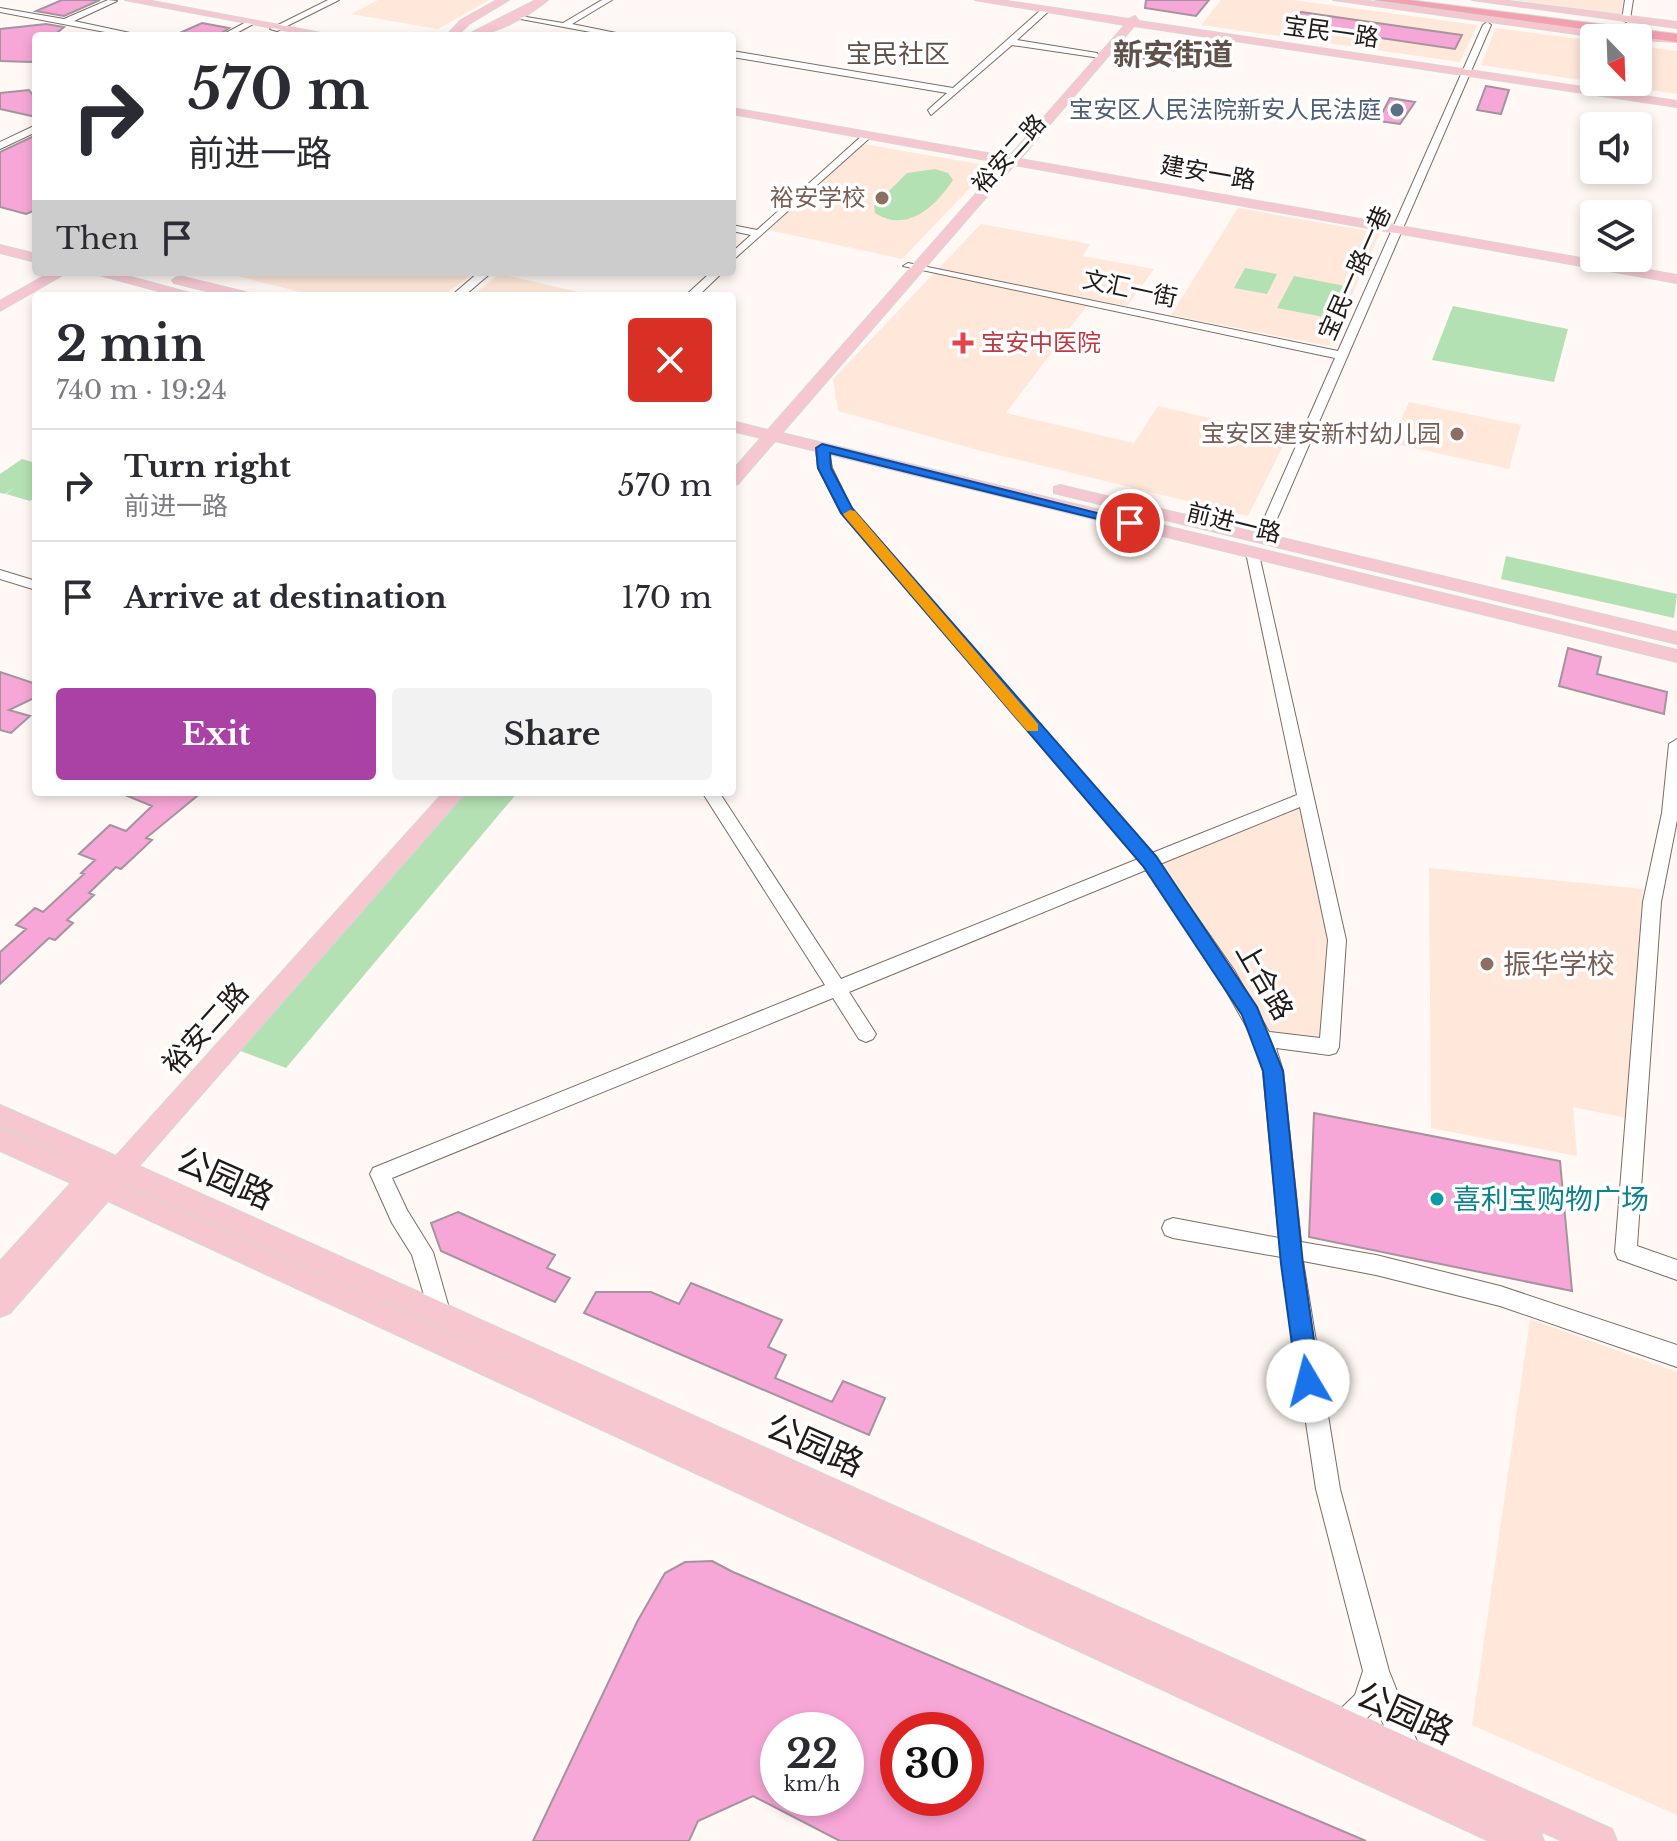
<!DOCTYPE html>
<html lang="en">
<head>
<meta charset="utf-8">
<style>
	body { margin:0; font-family:"Libre Baskerville","Noto Sans SC",serif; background:#f2f2f3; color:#2b2b33; height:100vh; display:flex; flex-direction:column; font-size:30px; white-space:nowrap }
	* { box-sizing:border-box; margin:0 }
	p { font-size:26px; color:#7c7c81 }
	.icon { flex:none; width:44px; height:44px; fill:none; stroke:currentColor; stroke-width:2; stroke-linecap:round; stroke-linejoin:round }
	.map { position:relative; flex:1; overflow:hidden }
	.panel { position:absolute; left:32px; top:292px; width:704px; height:504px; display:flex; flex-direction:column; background:#fff; border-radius:8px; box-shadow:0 4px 12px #0003 }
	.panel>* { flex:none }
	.hud { position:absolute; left:32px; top:32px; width:704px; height:244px; border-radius:8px; box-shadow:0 4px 12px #0003; background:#fff; color:#2b2b33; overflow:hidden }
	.needle { width:52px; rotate:157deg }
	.buttons { position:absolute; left:1580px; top:24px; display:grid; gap:16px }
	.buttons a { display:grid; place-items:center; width:72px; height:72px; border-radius:8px; background:#fff; box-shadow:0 4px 12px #0003; font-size:40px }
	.speed { position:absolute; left:760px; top:1712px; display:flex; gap:16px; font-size:40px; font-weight:700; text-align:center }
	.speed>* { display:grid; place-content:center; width:104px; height:104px; border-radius:50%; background:#fff; box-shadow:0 4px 12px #0003; line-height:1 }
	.speed small { font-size:20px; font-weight:400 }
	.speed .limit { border:12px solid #d22; background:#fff; color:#111 }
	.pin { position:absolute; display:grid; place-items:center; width:68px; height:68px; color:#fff; margin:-34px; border:4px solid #fff; border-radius:50%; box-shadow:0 2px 8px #0007 }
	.me { position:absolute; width:88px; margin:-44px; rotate:352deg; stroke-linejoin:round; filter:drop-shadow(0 0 6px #0008) }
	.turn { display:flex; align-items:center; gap:28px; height:168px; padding:0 24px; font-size:36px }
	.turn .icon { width:104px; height:104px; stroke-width:2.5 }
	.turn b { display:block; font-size:56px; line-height:68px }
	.then { display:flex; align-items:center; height:76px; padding:0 24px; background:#0003; gap:16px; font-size:30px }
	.round { display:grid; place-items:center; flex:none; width:84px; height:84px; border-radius:8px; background:#f2f2f3 }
	.summary { display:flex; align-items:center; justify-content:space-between; height:136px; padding:0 24px }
	h1 { font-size:48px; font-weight:700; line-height:60px }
	.action { display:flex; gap:16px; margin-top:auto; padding:16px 24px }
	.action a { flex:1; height:92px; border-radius:8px; background:#aa42a5; color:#fff; font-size:32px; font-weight:700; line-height:92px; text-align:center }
	.action a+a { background:#f2f2f3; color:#2b2b33 }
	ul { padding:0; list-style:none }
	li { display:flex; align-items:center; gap:24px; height:112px; padding:0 24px; border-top:2px solid #e1e1e2 }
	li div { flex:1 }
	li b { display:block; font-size:30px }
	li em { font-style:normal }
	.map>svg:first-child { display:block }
</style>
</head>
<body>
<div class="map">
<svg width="1677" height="1841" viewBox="0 0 1677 1841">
	<rect width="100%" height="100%" fill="#fff8f4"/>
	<path fill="#ffe8d9" d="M 378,0 L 489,0 L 438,29 L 351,14 Z
		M 1221,0 L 1293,0 L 1477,25 L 1460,62 L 1201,25 Z
		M 1514,0 L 1624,0 L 1620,14 Z
		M 1496,28 L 1594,41 L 1594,82 L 1481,65 Z
		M 1638,46 L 1677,51 L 1677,94 L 1595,82 L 1638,82 Z
		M 863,144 L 991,166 L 902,259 L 769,230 Z
		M 1238,208 L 1380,233 L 1329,346 L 1171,315 Z
		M 981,224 L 1090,244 L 1083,256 L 1154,269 L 1127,306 L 1092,299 L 1006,413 L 1134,443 L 1158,406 L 1288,436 L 1248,516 L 978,450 L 838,411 L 833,379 Z
		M 222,272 L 475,272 L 443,296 L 316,296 Z
		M 500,274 L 595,296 L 471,296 Z
		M 1409,402 L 1521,425 L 1509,469 L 1391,443 Z
		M 1304,803 L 1332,939 L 1324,1042 L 1266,1036 L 1156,863 Z
		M 1429,868 L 1643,889 L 1626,1118 L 1573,1107 L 1577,1156 L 1431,1128 Z
		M 1530,1319 L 1677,1372 L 1677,1815 L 1472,1725 Z"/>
	<path fill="#b4e1b3" d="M 935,169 L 948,173 L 953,180 C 936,206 907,234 875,213 L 874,206 L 907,173 Z
		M 1245,268 L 1277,274 L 1267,294 L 1234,288 Z
		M 1294,276 L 1345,286 L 1329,318 L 1277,308 Z
		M 1453,306 L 1568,329 L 1554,382 L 1432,360 Z
		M 22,459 L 36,463 L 36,497 L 30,501 L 6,494 L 15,487 L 5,494 L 0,493 L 0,474 Z
		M 1506,556 L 1677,594 L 1674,618 L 1501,579 Z
		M 460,792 L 518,792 L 286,1068 L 235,1049 Z"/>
	<path fill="#f7a7d7" stroke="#a4949d" stroke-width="2" fill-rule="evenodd" d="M 62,0 L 100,0 L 64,16 L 36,11 Z
		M 1146,0 L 1209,0 L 1196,16 L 1145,8 Z
		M 1301,12 L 1398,26 L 1462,35 L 1455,49 L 1292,25 Z
		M 202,23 L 229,28 L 217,36 L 173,36 Z
		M 46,24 L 64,27 L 53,36 L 36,36 L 36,59 L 31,62 L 0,61 L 0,29 Z
		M 1151,46 L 1201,53 L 1193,66 L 1139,58 Z
		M 1486,86 L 1509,90 L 1501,114 L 1477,110 Z
		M 29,90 L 36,99 L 36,117 L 0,109 L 0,93 Z
		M 1390,98 L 1415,102 L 1400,124 L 1378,121 Z
		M 36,135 L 36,210 L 26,214 L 0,207 L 0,152 Z
		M 1568,648 L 1601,657 L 1597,674 L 1667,692 L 1664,714 L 1559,686 Z
		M 0,672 L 36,684 L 36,697 L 9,710 L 30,716 L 11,733 L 0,730 Z
		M 118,792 L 202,792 L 146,838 L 152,840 L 121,869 L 116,867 L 89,893 L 94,895 L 67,920 L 73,923 L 55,940 L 49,938 L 0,984 L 0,952 L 26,929 L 16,925 L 35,908 L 43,912 L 84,874 L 81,873 L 95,860 L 79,854 L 110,825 L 126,831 L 152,806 Z
		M 1314,1113 L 1560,1161 L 1572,1291 L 1309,1237 Z
		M 458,1212 L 555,1255 L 547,1268 L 570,1278 L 555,1302 L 441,1251 L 431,1223 Z
		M 691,1283 L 782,1320 L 768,1347 L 786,1355 L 775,1378 L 832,1402 L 843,1381 L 885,1398 L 869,1435 L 584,1313 L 596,1292 L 651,1292 L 679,1304 Z
		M 712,1561 L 733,1572 L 1366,1841 L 840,1841 L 753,1796 L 698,1821 L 689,1841 L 533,1841 L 637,1622 L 665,1573 L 685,1562 ZM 778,1730 L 846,1730 L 846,1798 L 778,1798 ZM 898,1730 L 966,1730 L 966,1798 L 898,1798 Z"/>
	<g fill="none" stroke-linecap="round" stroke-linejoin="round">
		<defs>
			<path id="minor" d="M 108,0 L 117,1 L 74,21 L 144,36 L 126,36 L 0,12 L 0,8 L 64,19 Z
				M 328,0 L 339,0 L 277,31 L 270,29 Z
				M 602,0 L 612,0 L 572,24 L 631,36 L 612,36 L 510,17 L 514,15 L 563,23 Z
				M 1625,0 L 1633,0 L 1630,19 L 1626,22 L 1622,19 Z
				M 1043,8 L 1050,10 L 1017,40 L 1097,53 L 1100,58 L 1012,45 L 931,115 L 928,110 L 947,93 L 732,57 L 732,51 L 953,88 Z
				M 250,20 L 257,22 L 231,36 L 220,36 Z
				M 1487,22 L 1491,25 L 1267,542 L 1262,543 L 1255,539 L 1335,358 L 903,266 L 908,263 L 1338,351 L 1483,25 Z
				M 36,125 L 36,132 L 0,149 L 0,142 Z
				M 865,133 L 873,135 L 732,261 L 732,252 L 751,235 L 732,231 L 732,225 L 757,230 Z
				M 479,272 L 492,272 L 464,296 L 451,296 Z
				M 711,272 L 723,272 L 698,296 L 685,296 Z
				M 822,444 L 828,448 L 832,468 L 852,509 L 1152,853 L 1297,795 L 1246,553 L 1253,549 L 1258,550 L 1346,940 L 1339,1047 L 1336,1053 L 1329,1055 L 1276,1048 L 1283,1071 L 1301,1242 L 1376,1255 L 1500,1286 L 1677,1345 L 1677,1367 L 1500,1306 L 1376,1275 L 1303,1261 L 1340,1489 L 1389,1671 L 1422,1754 L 1419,1764 L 1409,1767 L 1399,1764 L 1377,1708 L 1352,1733 L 1343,1737 L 1334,1733 L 1330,1724 L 1334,1715 L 1355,1695 L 1363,1671 L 1316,1489 L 1281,1257 L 1173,1238 L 1165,1235 L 1162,1228 L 1165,1221 L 1173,1218 L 1279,1238 L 1263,1071 L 1254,1040 L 1220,980 L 1146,870 L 849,992 L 876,1034 L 873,1039 L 866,1042 L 859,1039 L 833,998 L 392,1178 L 407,1210 L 433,1252 L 451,1315 L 448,1322 L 440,1325 L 432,1322 L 412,1255 L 392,1223 L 370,1174 L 373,1168 L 825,985 L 702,792 L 719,792 L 841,979 L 1138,859 L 841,513 L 818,468 L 816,448 ZM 1300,807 L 1328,940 L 1320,1038 L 1269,1032 L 1234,970 L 1160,864 Z
				M 0,570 L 36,581 L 36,590 L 0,579 Z
				M 1677,739 L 1677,820 L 1661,902 L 1637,1246 L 1677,1260 L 1677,1280 L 1618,1259 L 1615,1252 L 1643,902 L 1662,813 L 1669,744 Z"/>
			<path id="major" d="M 125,0 L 147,0 L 337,36 L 315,36 Z
				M 497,0 L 509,0 L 469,24 L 457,36 L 446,36 L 461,20 Z
				M 536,0 L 548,0 C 526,18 493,36 465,36 Z
				M 975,0 L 1000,0 L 1129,19 L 1135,16 L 1139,21 L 1677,101 L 1677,107 L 1134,26 L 1020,159 L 1677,275 L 1677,283 L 1014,165 L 782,433 L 1677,650 L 1677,662 L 775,441 L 738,484 L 732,486 L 732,471 L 761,438 L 732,431 L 732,421 L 768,430 L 1003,163 L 732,114 L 732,108 L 1009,157 L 1125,25 Z
				M 1333,0 L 1361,0 L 1614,33 L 1677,36 L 1677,42 L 1605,38 Z
				M 1472,0 L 1501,0 L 1677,22 L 1677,28 Z
				M 0,245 L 36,254 L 36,262 L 0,253 Z
				M 51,272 L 68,272 L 0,311 L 0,301 Z
				M 88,272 L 112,272 L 201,296 L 177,296 Z
				M 179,276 L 249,293 L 251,296 L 227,296 L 174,283 L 172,280 Z
				M 1060,485 L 1677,632 L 1677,644 L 1054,493 L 1054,487 Z
				M 444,792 L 466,792 L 139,1166 L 1612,1829 L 1617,1841 L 1562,1841 L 1540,1831 L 1544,1841 L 1489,1841 L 108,1201 L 10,1313 L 0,1317 L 0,1261 L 71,1183 L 0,1151 L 0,1128 L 87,1166 L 0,1126 L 0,1105 L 116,1156 ZM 124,1183 L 642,1420 L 123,1184 Z"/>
			<path id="highway" d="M 1375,0 L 1409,0 L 1677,34 L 1677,42 Z"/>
		</defs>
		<use href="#minor" stroke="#7b6d64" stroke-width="2"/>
		<use href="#major" stroke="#d7d6d5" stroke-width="2"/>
		<use href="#highway" stroke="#d7d6d5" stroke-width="2"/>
		<use href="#minor" fill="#fff" fill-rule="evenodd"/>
		<use href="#major" fill="#f7c7d0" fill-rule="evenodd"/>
		<use href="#highway" fill="#f1a1b0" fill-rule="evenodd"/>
	</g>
	<path fill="#1a73e8" stroke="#114b97" stroke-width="2" d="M 822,444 L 1137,523 L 1130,527 L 830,453 L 831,468 L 852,508 L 1156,856 L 1257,1007 L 1283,1071 L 1303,1264 L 1320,1381 L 1316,1388 L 1308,1392 L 1300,1388 L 1297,1381 L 1281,1264 L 1263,1071 L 1242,1015 L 1143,866 L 841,513 L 818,468 L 816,448 Z"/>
	<path fill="#f59e0b" d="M 850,510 L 855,511 L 1038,724 L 1038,731 L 1027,731 L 845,517 L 843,514 Z"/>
	<circle fill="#5c6f8a" stroke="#fff" stroke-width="3" cx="1397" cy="110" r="8"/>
	<g fill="#8d6e63" stroke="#fff" stroke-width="3">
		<circle cx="882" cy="198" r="8"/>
		<circle cx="1457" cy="434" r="8"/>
		<circle cx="1487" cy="964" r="8"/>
	</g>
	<path fill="#e0444e" stroke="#fff" stroke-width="3" d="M959 331h8v8h8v8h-8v8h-8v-8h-8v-8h8z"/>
	<circle fill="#0f9aa8" stroke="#fff" stroke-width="3" cx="1437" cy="1199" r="8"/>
	<g text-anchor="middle" stroke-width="7" stroke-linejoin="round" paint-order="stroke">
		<g font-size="24" fill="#211b18" stroke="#fff">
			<text transform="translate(1331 32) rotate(8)" y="8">宝民一路</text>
			<text transform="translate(1009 154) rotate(-48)" y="8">裕安二路</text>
			<text transform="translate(1208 173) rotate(10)" y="8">建安一路</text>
			<text transform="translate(1355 273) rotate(-66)" y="8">宝民一路一巷</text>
			<text transform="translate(1130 289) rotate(12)" y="8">文汇一街</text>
			<text transform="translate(1234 523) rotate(14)" y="8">前进一路</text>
		</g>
		<g font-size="24" fill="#4e5e75" stroke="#fff" text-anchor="end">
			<text x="1381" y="118">宝安区人民法院新安人民法庭</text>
		</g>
		<g font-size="24" fill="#785e54" stroke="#fff" text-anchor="end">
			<text x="866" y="206">裕安学校</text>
			<text x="1441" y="442">宝安区建安新村幼儿园</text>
		</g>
		<g font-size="24" fill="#be3a42" stroke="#fff" text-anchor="start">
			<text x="981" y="351">宝安中医院</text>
		</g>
		<g font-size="26" fill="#60524a" stroke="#fff">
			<text x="898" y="63">宝民社区</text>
		</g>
		<g font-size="28" fill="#785e54" stroke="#fff" text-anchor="start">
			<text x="1503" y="974">振华学校</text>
		</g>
		<g font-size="28" fill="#211b18" stroke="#fff">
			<text transform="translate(1265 981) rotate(60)" y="10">上合路</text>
			<text transform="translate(205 1028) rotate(-48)" y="10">裕安二路</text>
		</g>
		<g font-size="28" fill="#0d838f" stroke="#fff" text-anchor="start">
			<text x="1453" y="1209">喜利宝购物广场</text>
		</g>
		<g font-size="30" font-weight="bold" fill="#60524a" stroke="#fff">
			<text x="1173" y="65">新安街道</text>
		</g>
		<g font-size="34" fill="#211b18" stroke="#fff">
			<text transform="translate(225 1178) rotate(24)" y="12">公园路</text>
			<text transform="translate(815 1445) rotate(24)" y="12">公园路</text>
			<text transform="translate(1405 1713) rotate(24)" y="12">公园路</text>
		</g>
	</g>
</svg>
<div class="buttons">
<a><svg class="needle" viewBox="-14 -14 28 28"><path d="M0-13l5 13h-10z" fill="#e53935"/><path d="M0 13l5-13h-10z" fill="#7c7c81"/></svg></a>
<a><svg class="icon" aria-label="sound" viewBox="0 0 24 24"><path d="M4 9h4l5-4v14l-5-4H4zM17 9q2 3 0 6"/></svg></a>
<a><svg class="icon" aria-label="layers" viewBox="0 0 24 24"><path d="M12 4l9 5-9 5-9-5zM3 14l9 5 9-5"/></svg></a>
</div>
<div class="speed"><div>22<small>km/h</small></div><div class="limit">30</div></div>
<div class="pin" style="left:1130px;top:523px;background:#d93025"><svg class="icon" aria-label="arrive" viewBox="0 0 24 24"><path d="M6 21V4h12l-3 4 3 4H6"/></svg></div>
<svg class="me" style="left:1308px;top:1381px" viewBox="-20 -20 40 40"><circle r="19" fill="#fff"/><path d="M0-13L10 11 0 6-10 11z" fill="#1a73e8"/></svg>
<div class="hud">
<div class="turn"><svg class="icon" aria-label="right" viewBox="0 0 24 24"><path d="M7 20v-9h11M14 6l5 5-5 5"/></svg><div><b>570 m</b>前进一路</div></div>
<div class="then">Then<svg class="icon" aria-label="arrive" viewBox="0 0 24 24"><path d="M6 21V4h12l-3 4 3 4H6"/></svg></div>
</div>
<section class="panel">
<div class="summary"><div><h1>2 min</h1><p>740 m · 19:24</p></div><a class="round" style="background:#d93025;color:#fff"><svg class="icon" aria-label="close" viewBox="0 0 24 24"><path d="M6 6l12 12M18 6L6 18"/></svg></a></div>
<ul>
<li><svg class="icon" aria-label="right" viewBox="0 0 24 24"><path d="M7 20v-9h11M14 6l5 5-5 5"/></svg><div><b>Turn right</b><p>前进一路</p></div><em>570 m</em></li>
<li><svg class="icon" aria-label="arrive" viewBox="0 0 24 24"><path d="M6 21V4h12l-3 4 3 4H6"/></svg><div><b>Arrive at destination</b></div><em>170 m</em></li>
</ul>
<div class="action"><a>Exit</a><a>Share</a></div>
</section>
</div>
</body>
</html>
